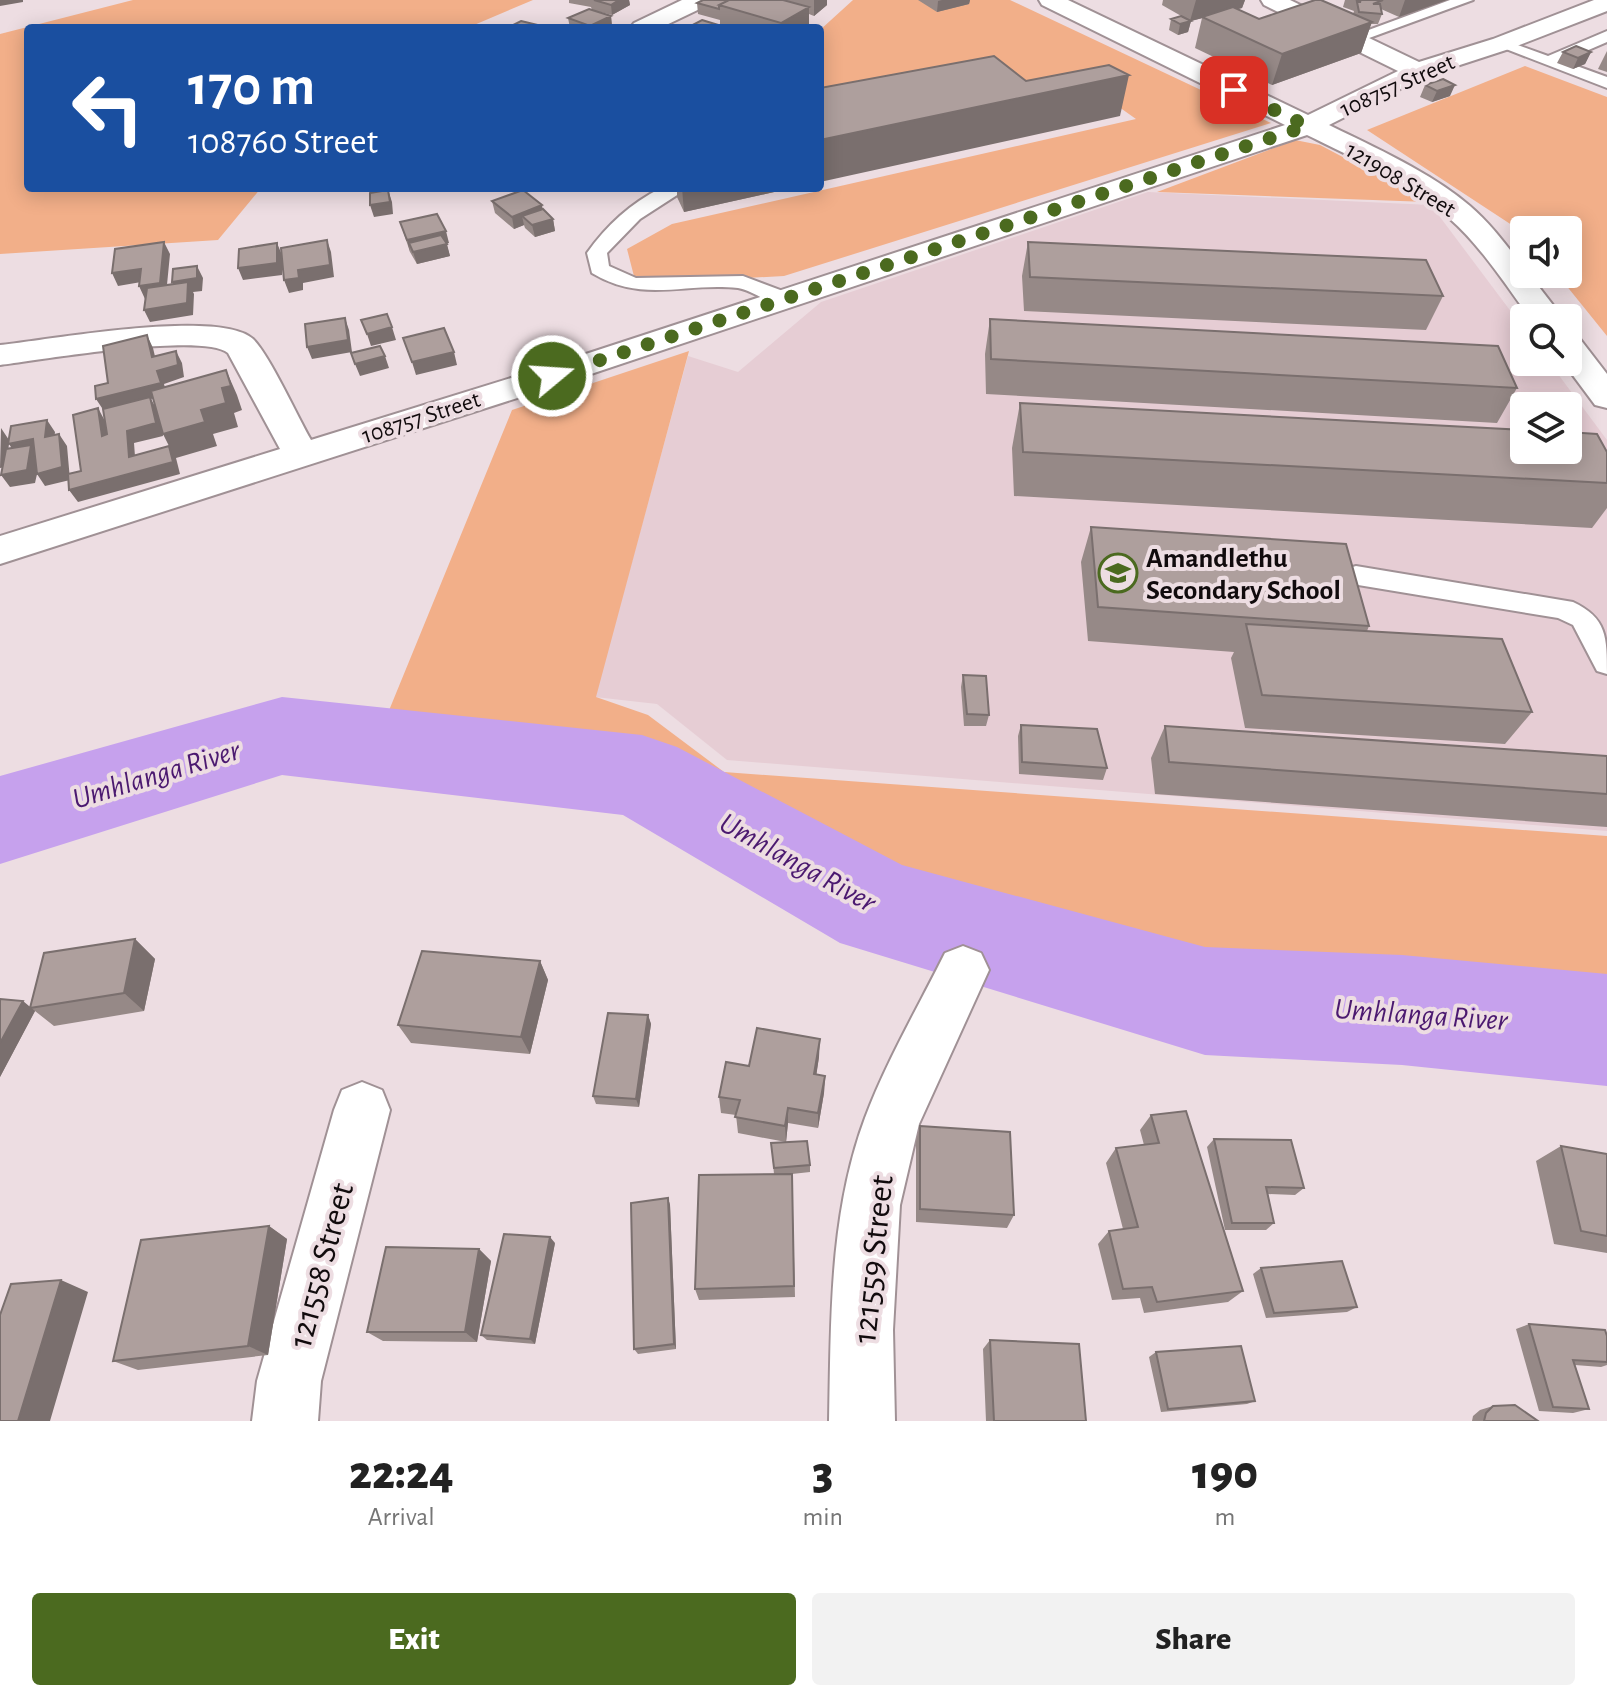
<!DOCTYPE html>
<html lang="en">
<head>
<meta charset="utf-8">
<style>
	body { margin:0; font-family:"Alegreya Sans",sans-serif; background:#f2f2f2; color:#222; height:100vh; display:flex; flex-direction:column; font-size:30px; white-space:nowrap }
	* { box-sizing:border-box; margin:0 }
	p { font-size:26px; color:#767676 }
	.icon { flex:none; width:44px; height:44px; fill:none; stroke:currentColor; stroke-width:2; stroke-linecap:round; stroke-linejoin:round }
	.map { position:relative; height:1421px; overflow:hidden }
	.side { display:flex; flex-direction:column; background:#fff; flex:1 }
	.side>* { flex:none }
	.top-card { position:absolute; left:24px; top:24px; width:800px; height:168px; border-radius:8px; box-shadow:0 4px 20px #0003; background:#1a4fa0; color:#fff; overflow:hidden }
	.fabs { position:absolute; left:1510px; top:216px; display:grid; gap:16px }
	.fabs a { display:grid; place-items:center; width:72px; height:72px; border-radius:8px; background:#fff; box-shadow:0 4px 20px #0003; font-size:40px }
	.pin { position:absolute; display:grid; place-items:center; width:68px; height:68px; color:#fff; margin:-34px; border-radius:16px; box-shadow:0 4px 12px #0006 }
	.me { position:absolute; width:88px; margin:-44px; rotate:72deg; stroke-linejoin:round; filter:drop-shadow(0 0 6px #0008) }
	.turn { display:flex; align-items:center; gap:28px; height:168px; padding:0 32px; font-size:36px }
	.turn .icon { width:104px; height:104px; stroke-width:2.5 }
	.turn b { display:block; font-size:56px; line-height:68px }
	.eta { display:flex; justify-content:space-evenly; align-items:center; height:136px; text-align:center }
	.eta b { font-size:48px; font-weight:800; line-height:56px }
	.cta { display:flex; gap:16px; margin-top:auto; padding:16px 32px }
	.cta a { flex:1; height:92px; border-radius:8px; background:#4b6a1f; color:#fff; font-size:32px; font-weight:800; line-height:92px; text-align:center }
	.cta a+a { background:#f2f2f2; color:#222 }
	.map>svg:first-child { display:block }
</style>
</head>
<body>
<div class="map">
<svg width="1607" height="1421" viewBox="0 0 1607 1421">
	<rect width="100%" height="100%" fill="#eddde2"/>
	<path fill="#e6cdd4" fill-rule="evenodd" d="M 1148,192 L 1431,205 L 1524,329 L 1524,362 L 1549,362 L 1607,440 L 1607,831 L 727,760 L 657,704 L 595,697 L 688,356 L 738,372 L 821,302 ZM 1524,406 L 1568,406 L 1568,450 L 1524,450 Z"/>
	<path fill="#f2af89" d="M 133,0 L 533,0 L 467,28 L 28,28 L 28,188 L 261,188 L 218,240 L 0,254 L 0,34 Z
		M 853,0 L 1010,0 L 1271,123 L 784,276 L 636,284 L 627,249 L 672,224 L 1136,119 L 1071,73 L 820,126 L 820,30 Z
		M 1525,66 L 1607,97 L 1607,336 L 1557,274 L 1568,274 L 1568,230 L 1524,230 L 1524,233 L 1367,130 Z
		M 1295,140 L 1320,145 L 1428,202 L 1157,192 Z
		M 689,351 L 596,697 L 648,715 L 724,772 L 1607,836 L 1607,1007 L 1199,980 L 887,890 L 649,759 L 381,730 L 512,410 Z"/>
	<g fill="none" stroke-linecap="round" stroke-linejoin="round">
		<path fill="#c6a1ed" fill-rule="evenodd" d="M 282,697 L 642,735 L 677,747 L 902,865 L 1205,947 L 1402,955 L 1607,974 L 1607,1086 L 1402,1065 L 1205,1055 L 840,943 L 623,815 L 282,775 L 0,864 L 0,776 Z"/>
		<defs>
			<path id="service" d="M 1450,0 L 1473,0 L 1361,41 L 1355,43 L 1347,38 Z
				M 1607,31 L 1607,42 L 1563,61 L 1607,77 L 1607,88 L 1493,44 L 1501,39 L 1548,56 Z
				M 661,188 L 688,188 L 640,219 L 607,253 L 609,266 L 636,278 L 743,276 L 791,294 L 794,299 L 791,304 C 771,308 756,291 738,288 C 684,282 644,304 592,273 L 587,253 C 606,226 631,203 661,188 Z
				M 1356,566 L 1573,602 C 1607,618 1607,637 1607,674 L 1597,671 L 1573,625 L 1558,618 L 1346,583 L 1342,576 L 1346,569 Z"/>
			<path id="minor" d="M 682,0 L 711,0 L 708,5 L 660,28 L 630,28 L 634,23 Z
				M 1039,0 L 1068,0 L 1308,115 L 1398,71 L 1264,5 L 1261,0 L 1290,0 L 1419,62 L 1493,39 L 1594,0 L 1607,0 L 1607,11 L 1509,49 L 1426,76 L 1329,125 C 1374,147 1432,173 1470,206 C 1491,224 1507,246 1524,268 L 1524,274 L 1529,274 L 1563,318 L 1530,318 C 1505,284 1481,246 1449,218 C 1409,183 1354,158 1307,135 L 564,383 L 0,564 L 0,536 L 280,449 L 228,353 C 202,332 41,360 0,365 L 0,345 C 48,340 220,308 253,339 C 270,356 297,416 311,440 L 540,369 L 1285,125 L 1042,5 Z
				M 1568,336 L 1580,339 L 1607,374 L 1607,408 L 1595,405 L 1563,362 L 1568,362 Z
				M 963,946 L 981,953 L 989,970 L 919,1124 L 900,1205 L 893,1330 L 895,1421 L 829,1421 C 831,1321 829,1214 865,1118 C 886,1062 918,1007 945,953 Z
				M 362,1082 L 382,1090 L 390,1110 L 321,1381 L 318,1421 L 252,1421 L 257,1381 L 334,1110 L 342,1090 Z"/>
		</defs>
		<use href="#service" stroke="#a09195" stroke-width="4"/>
		<use href="#minor" stroke="#a09195" stroke-width="4"/>
		<use href="#service" fill="#fff" fill-rule="evenodd"/>
		<use href="#minor" fill="#fff" fill-rule="evenodd"/>
	</g>
	<path fill="#968987" d="M 569,0 L 629,0 L 630,5 L 612,15 L 596,11 L 611,16 L 612,27 L 609,28 L 570,28 L 568,18 L 592,10 L 591,7 L 569,3 Z
		M 703,0 L 827,0 L 827,5 L 814,16 L 809,14 L 809,28 L 687,28 L 720,26 L 720,20 L 698,14 L 697,3 Z
		M 918,0 L 970,0 L 969,4 L 937,12 Z
		M 1163,0 L 1245,0 L 1242,8 L 1238,9 L 1259,19 L 1353,14 L 1354,11 L 1343,7 L 1345,0 L 1447,0 L 1399,17 L 1381,9 L 1382,14 L 1378,24 L 1371,24 L 1361,53 L 1272,85 L 1195,48 L 1202,18 L 1191,21 L 1188,32 L 1178,35 L 1169,30 L 1171,19 L 1183,17 L 1162,5 Z
		M 1607,51 L 1607,72 L 1598,69 Z
		M 1563,52 L 1591,52 L 1585,64 L 1573,69 L 1557,63 Z
		M 1425,85 L 1450,96 L 1432,102 L 1420,97 Z
		M 677,188 L 792,188 L 684,212 L 677,197 Z
		M 492,201 L 543,210 L 553,219 L 555,231 L 535,237 L 525,228 L 524,225 L 514,229 L 495,213 Z
		M 400,222 L 449,243 L 446,243 L 450,256 L 417,264 L 410,252 Z
		M 1028,242 L 1443,296 L 1426,330 L 1024,311 L 1022,276 Z
		M 990,319 L 1517,388 L 1497,423 L 986,394 L 985,354 Z
		M 1020,403 L 1607,452 L 1607,508 L 1592,528 L 1014,496 L 1012,448 Z
		M 1091,527 L 1369,626 L 1367,631 L 1532,712 L 1505,744 L 1245,728 L 1231,658 L 1234,652 L 1088,641 L 1081,562 Z
		M 963,675 L 989,715 L 986,726 L 964,726 L 961,687 Z
		M 1021,725 L 1107,768 L 1103,780 L 1019,774 L 1018,736 Z
		M 1165,726 L 1607,756 L 1607,827 L 1155,794 L 1151,758 Z
		M 135,939 L 155,959 L 144,1011 L 54,1026 L 35,1011 L 0,1077 L 0,999 L 31,1007 Z
		M 540,961 L 548,980 L 530,1054 L 411,1043 L 398,1025 Z
		M 648,1015 L 651,1024 L 639,1107 L 596,1104 L 593,1096 Z
		M 819,1057 L 816,1075 L 825,1076 L 824,1093 L 818,1128 L 788,1123 L 786,1142 L 738,1133 L 736,1115 L 721,1113 L 719,1097 L 749,1066 Z
		M 1151,1115 L 1243,1291 L 1228,1302 L 1144,1313 L 1140,1298 L 1112,1300 L 1098,1244 L 1109,1231 L 1123,1229 L 1106,1163 L 1116,1148 L 1144,1145 L 1140,1130 Z
		M 920,1126 L 1014,1215 L 1007,1228 L 916,1222 L 916,1142 Z
		M 1214,1139 L 1304,1188 L 1295,1195 L 1268,1194 L 1274,1223 L 1266,1230 L 1225,1230 L 1207,1147 Z
		M 771,1143 L 810,1165 L 810,1172 L 792,1174 L 795,1297 L 699,1300 L 695,1289 L 774,1174 Z
		M 1561,1146 L 1607,1154 L 1607,1253 L 1554,1244 L 1536,1161 Z
		M 668,1198 L 670,1205 L 676,1349 L 638,1354 L 634,1349 Z
		M 269,1226 L 287,1239 L 268,1355 L 138,1370 L 113,1361 Z
		M 555,1243 L 535,1344 L 487,1340 L 481,1335 Z
		M 479,1249 L 491,1261 L 477,1342 L 383,1341 L 367,1332 Z
		M 1261,1268 L 1357,1307 L 1347,1312 L 1266,1318 L 1253,1274 Z
		M 1529,1324 L 1607,1336 L 1607,1365 L 1601,1367 L 1575,1365 L 1589,1409 L 1573,1413 L 1539,1411 L 1516,1329 Z
		M 990,1340 L 1086,1421 L 986,1421 L 983,1349 Z
		M 1156,1352 L 1255,1401 L 1247,1404 L 1161,1412 L 1149,1357 Z
		M 1493,1406 L 1538,1421 L 1472,1421 L 1473,1416 L 1480,1410 Z"/>
	<path fill="#7a6f6e" d="M 0,0 L 23,0 L 23,2 L 0,6 Z
		M 619,0 L 629,0 L 630,5 L 612,15 L 611,5 Z
		M 814,0 L 827,0 L 827,5 L 814,16 Z
		M 942,0 L 970,0 L 969,4 L 937,12 L 938,1 Z
		M 1196,0 L 1245,0 L 1242,8 L 1191,21 L 1188,32 L 1178,35 L 1180,24 L 1190,21 Z
		M 1405,0 L 1447,0 L 1399,17 Z
		M 809,7 L 809,28 L 781,28 L 781,23 Z
		M 611,16 L 612,27 L 609,28 L 590,28 L 590,26 Z
		M 1372,22 L 1361,53 L 1272,85 L 1282,54 Z
		M 1591,52 L 1585,64 L 1573,69 L 1578,58 Z
		M 1129,75 L 1120,116 L 820,182 L 820,140 Z
		M 1455,85 L 1450,96 L 1432,102 L 1437,91 Z
		M 682,188 L 792,188 L 684,212 Z
		M 388,190 L 392,202 L 393,214 L 374,217 L 370,205 Z
		M 542,205 L 544,217 L 522,216 L 524,225 L 514,229 L 512,217 Z
		M 553,219 L 555,231 L 535,237 L 532,225 Z
		M 446,231 L 449,243 L 413,251 L 409,243 L 410,252 L 407,240 Z
		M 327,240 L 331,252 L 334,277 L 303,283 L 303,290 L 289,293 L 284,280 L 298,270 Z
		M 164,242 L 170,254 L 166,295 L 145,299 L 139,286 Z
		M 277,243 L 282,255 L 282,275 L 243,280 L 238,268 Z
		M 447,244 L 450,256 L 417,264 L 413,252 Z
		M 197,266 L 203,278 L 202,291 L 193,292 L 194,294 L 193,315 L 150,322 L 144,310 L 178,294 L 172,282 Z
		M 141,269 L 147,281 L 118,286 L 112,273 Z
		M 345,318 L 349,330 L 352,352 L 312,359 L 307,347 Z
		M 392,327 L 396,340 L 371,346 L 367,334 Z
		M 147,335 L 153,348 L 158,369 L 152,357 Z
		M 176,351 L 182,363 L 184,377 L 164,384 L 167,395 L 151,399 L 157,410 L 163,436 L 134,443 L 136,470 L 129,457 L 127,431 L 104,411 L 96,399 L 157,371 Z
		M 454,352 L 457,365 L 416,375 L 412,362 Z
		M 385,356 L 389,368 L 360,376 L 355,364 Z
		M 226,370 L 237,395 L 242,410 L 234,413 L 238,427 L 213,434 L 217,446 L 176,458 L 180,474 L 78,502 L 69,490 L 169,446 L 163,434 L 201,410 L 222,388 Z
		M 98,408 L 105,421 L 110,448 L 102,436 Z
		M 47,420 L 55,432 L 53,449 L 45,437 Z
		M 1,428 L 9,440 L 9,444 L 59,434 L 67,446 L 70,480 L 45,486 L 37,474 L 35,483 L 10,487 L 1,475 L 17,456 L 9,444 L 6,467 L 0,468 Z
		M 135,939 L 155,959 L 144,1011 L 124,993 Z
		M 540,961 L 548,980 L 530,1054 L 521,1037 Z
		M 23,1001 L 35,1011 L 0,1077 L 0,1043 Z
		M 648,1015 L 651,1024 L 639,1107 L 636,1099 Z
		M 820,1039 L 819,1057 L 814,1091 L 814,1074 Z
		M 825,1076 L 824,1093 L 818,1128 L 818,1113 Z
		M 788,1108 L 788,1123 L 786,1142 L 785,1126 Z
		M 668,1198 L 670,1205 L 676,1349 L 674,1344 Z
		M 269,1226 L 287,1239 L 268,1355 L 248,1346 Z
		M 550,1237 L 555,1243 L 535,1344 L 530,1339 Z
		M 479,1249 L 491,1261 L 477,1342 L 465,1332 Z
		M 61,1280 L 88,1292 L 50,1421 L 18,1421 Z"/>
	<path fill="#ae9f9d" stroke="#7a6f6e" stroke-width="2" d="M 594,0 L 619,0 L 611,5 Z
		M 703,0 L 729,0 L 719,5 L 719,9 L 697,3 Z
		M 729,0 L 783,0 L 809,7 L 781,23 L 719,5 Z
		M 1315,0 L 1321,0 L 1372,22 L 1282,54 L 1202,17 L 1233,7 L 1259,19 Z
		M 1356,0 L 1383,0 L 1373,4 L 1380,4 L 1382,14 L 1359,12 L 1357,2 L 1361,2 Z
		M 589,9 L 611,16 L 590,26 L 568,18 Z
		M 1181,16 L 1191,21 L 1180,24 L 1171,19 Z
		M 702,20 L 728,28 L 687,28 Z
		M 521,21 L 550,28 L 517,28 L 511,26 Z
		M 1576,46 L 1591,52 L 1578,58 L 1563,52 Z
		M 994,56 L 1026,81 L 1109,65 L 1129,75 L 820,140 L 820,88 Z
		M 1443,79 L 1455,85 L 1437,91 L 1425,85 Z
		M 388,190 L 390,202 L 370,205 L 370,193 Z
		M 523,190 L 542,205 L 512,217 L 492,201 Z
		M 543,209 L 553,219 L 532,225 L 522,216 Z
		M 437,214 L 446,231 L 407,240 L 400,222 Z
		M 441,235 L 447,244 L 413,252 L 409,243 Z
		M 327,240 L 330,265 L 298,270 L 299,278 L 284,280 L 281,248 Z
		M 164,242 L 160,283 L 139,286 L 141,269 L 112,273 L 115,249 Z
		M 1028,242 L 1426,260 L 1443,296 L 1030,277 Z
		M 277,243 L 277,263 L 238,268 L 239,249 Z
		M 197,266 L 197,278 L 172,282 L 173,269 Z
		M 188,282 L 187,303 L 144,310 L 147,288 Z
		M 387,314 L 392,327 L 367,334 L 361,320 Z
		M 345,318 L 348,340 L 307,347 L 305,324 Z
		M 990,319 L 1498,346 L 1517,388 L 991,359 Z
		M 444,328 L 454,352 L 412,362 L 403,338 Z
		M 147,335 L 152,357 L 176,351 L 178,365 L 157,371 L 161,383 L 96,399 L 95,386 L 108,383 L 103,346 Z
		M 380,346 L 385,356 L 355,364 L 351,353 Z
		M 226,370 L 231,386 L 222,388 L 226,403 L 201,410 L 205,422 L 163,434 L 151,391 Z
		M 150,397 L 156,423 L 127,431 L 129,457 L 169,446 L 173,462 L 69,490 L 68,474 L 81,471 L 73,415 L 98,408 L 102,436 L 107,434 L 103,409 Z
		M 1020,403 L 1524,430 L 1524,450 L 1568,450 L 1568,432 L 1597,434 L 1607,452 L 1607,483 L 1023,452 Z
		M 47,420 L 45,437 L 59,434 L 62,467 L 37,474 L 33,439 L 8,444 L 11,426 Z
		M 31,445 L 27,470 L 1,475 L 6,449 Z
		M 1091,527 L 1346,544 L 1369,626 L 1098,607 Z
		M 1246,624 L 1502,639 L 1532,712 L 1262,695 Z
		M 963,675 L 986,676 L 989,715 L 967,714 Z
		M 1021,725 L 1097,729 L 1107,768 L 1022,762 Z
		M 1165,726 L 1607,756 L 1607,794 L 1169,762 Z
		M 135,939 L 124,993 L 30,1008 L 44,953 Z
		M 422,951 L 540,961 L 521,1037 L 398,1025 Z
		M 0,999 L 23,1001 L 0,1043 Z
		M 608,1013 L 648,1015 L 636,1099 L 593,1096 Z
		M 757,1028 L 820,1039 L 814,1074 L 825,1076 L 818,1113 L 788,1108 L 785,1126 L 735,1117 L 740,1100 L 719,1097 L 726,1062 L 749,1066 Z
		M 1186,1111 L 1243,1291 L 1157,1302 L 1152,1287 L 1123,1289 L 1109,1231 L 1138,1227 L 1116,1148 L 1159,1143 L 1151,1115 Z
		M 920,1126 L 1010,1132 L 1014,1215 L 920,1209 Z
		M 1214,1139 L 1291,1140 L 1304,1188 L 1266,1187 L 1274,1223 L 1232,1223 Z
		M 807,1141 L 810,1165 L 774,1168 L 771,1143 Z
		M 1561,1146 L 1607,1154 L 1607,1236 L 1581,1231 Z
		M 792,1174 L 794,1286 L 695,1289 L 699,1175 Z
		M 668,1198 L 674,1344 L 634,1349 L 631,1203 Z
		M 269,1226 L 248,1346 L 113,1361 L 141,1240 Z
		M 504,1234 L 550,1237 L 530,1339 L 481,1335 Z
		M 386,1247 L 479,1249 L 465,1332 L 367,1332 Z
		M 1342,1261 L 1357,1307 L 1274,1313 L 1261,1268 Z
		M 61,1280 L 18,1421 L 0,1421 L 0,1315 L 11,1284 Z
		M 1529,1324 L 1605,1330 L 1607,1336 L 1607,1362 L 1573,1360 L 1589,1409 L 1553,1407 Z
		M 990,1340 L 1079,1344 L 1086,1421 L 994,1421 Z
		M 1241,1346 L 1255,1401 L 1168,1409 L 1156,1352 Z
		M 1515,1405 L 1538,1421 L 1484,1421 L 1486,1413 L 1493,1406 Z"/>
	<g fill="none" stroke-linecap="round" stroke-linejoin="round">
		<path stroke="#4b6a1f" stroke-width="14" stroke-dasharray="0 25.2" d="M 552,376 L 1307,126 L 1234,90"/>
	</g>
	<defs>
		<symbol id="school-ring" viewBox="-11 -11 22 22"><circle r="9.5" fill="#eddde2" stroke="#4b6a1f" stroke-width="1.5"/><path d="M0-5L7-2L0 1L-7-2ZM-4 1L0 2.5L4 1V4Q0 6-4 4Z" fill="#4b6a1f"/></symbol>
	</defs>
	<g fill-rule="evenodd">
		<use href="#school-ring" x="1096" y="551" width="44" height="44"/>
	</g>
	<g text-anchor="middle" stroke-width="8" stroke-linejoin="round" paint-order="stroke">
		<g font-size="24" fill="#110b0d" stroke="#eddde2">
			<text transform="translate(1397 85) rotate(-24)" y="8">108757 Street</text>
			<text transform="translate(1401 179) rotate(31)" y="8">121908 Street</text>
			<text transform="translate(421 417) rotate(-18)" y="8">108757 Street</text>
		</g>
		<g font-size="28" font-weight="bold" fill="#110b0d" stroke="#eddde2" text-anchor="start">
			<text x="1146" y="567">Amandlethu<tspan x="1146" dy="32">Secondary School</tspan></text>
		</g>
		<g font-size="30" font-style="italic" fill="#4b1970" stroke="#eddde2">
			<text transform="translate(156 774) rotate(-17)" y="10">Umhlanga River</text>
			<text transform="translate(798 862) rotate(29)" y="10">Umhlanga River</text>
			<text transform="translate(1421 1014) rotate(4)" y="10">Umhlanga River</text>
		</g>
		<g font-size="34" fill="#110b0d" stroke="#eddde2">
			<text transform="translate(872 1259) rotate(-84)" y="12">121559 Street</text>
			<text transform="translate(320 1265) rotate(-75)" y="12">121558 Street</text>
		</g>
	</g>
</svg>
<div class="fabs">
<a><svg class="icon" aria-label="sound" viewBox="0 0 24 24"><path d="M4 9h4l5-4v14l-5-4H4zM17 9q2 3 0 6"/></svg></a>
<a><svg class="icon" aria-label="search" viewBox="0 0 24 24"><circle cx="10" cy="10" r="6"/><path d="M15 15l6 6"/></svg></a>
<a><svg class="icon" aria-label="layers" viewBox="0 0 24 24"><path d="M12 4l9 5-9 5-9-5zM3 14l9 5 9-5"/></svg></a>
</div>
<div class="pin" style="left:1234px;top:90px;background:#d93025"><svg class="icon" aria-label="arrive" viewBox="0 0 24 24"><path d="M6 21V4h12l-3 4 3 4H6"/></svg></div>
<svg class="me" style="left:552px;top:376px" viewBox="-20 -20 40 40"><circle r="17" fill="#4b6a1f" stroke="#fff" stroke-width="3"/><path d="M0-11L8 9 0 5-8 9z" fill="#fff"/></svg>
<div class="top-card">
<div class="turn"><svg class="icon" aria-label="left" viewBox="0 0 24 24"><path d="M17 20v-9H6M10 6l-5 5 5 5"/></svg><div><b>170 m</b>108760 Street</div></div>
</div>
</div>
<section class="side">
<div class="eta">
<div><b>22:24</b><p>Arrival</p></div>
<div><b>3</b><p>min</p></div>
<div><b>190</b><p>m</p></div>
</div>
<div class="cta"><a>Exit</a><a>Share</a></div>
</section>
</body>
</html>
